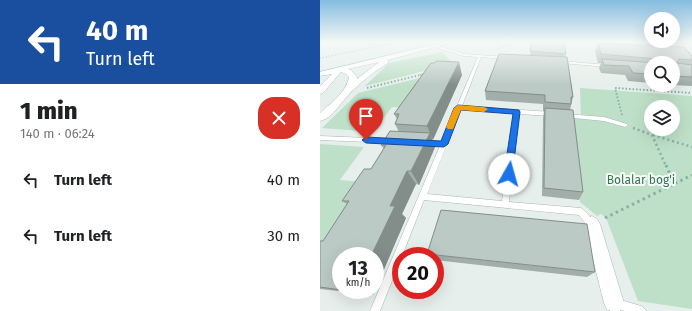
<!DOCTYPE html>
<html lang="en">
<head>
<meta charset="utf-8">
<style>
	body { margin:0; font-family:"Fira Sans",sans-serif; background:#f6f6f6; color:#202124; height:100vh; display:flex; flex-direction:column; font-size:15px; white-space:nowrap }
	* { box-sizing:border-box; margin:0 }
	p { font-size:13px; color:#757577 }
	.icon { flex:none; width:22px; height:22px; fill:none; stroke:currentColor; stroke-width:2; stroke-linecap:round; stroke-linejoin:round }
	.map { position:relative; flex:1; overflow:hidden }
	.panel { display:flex; flex-direction:column; background:#fff; width:320px }
	.panel>* { flex:none }
	.banner { background:#1a4fa0; color:#fff; overflow:hidden }
	.buttons { position:absolute; left:324px; top:12px; display:grid; gap:8px }
	.buttons a { display:grid; place-items:center; width:36px; height:36px; border-radius:50%; background:#fff; box-shadow:0 4px 16px #0002; font-size:20px }
	.speed { position:absolute; left:12px; top:247px; display:flex; gap:8px; font-size:20px; font-weight:700; text-align:center }
	.speed>* { display:grid; place-content:center; width:52px; height:52px; border-radius:50%; background:#fff; box-shadow:0 4px 16px #0002; line-height:1 }
	.speed small { font-size:10px; font-weight:400 }
	.speed .limit { border:6px solid #d22; background:#fff; color:#111 }
	.pin { position:absolute; display:grid; place-items:center; width:34px; height:34px; color:#fff; margin:-41px -17px; border-radius:50% 50% 50% 0; rotate:-45deg; box-shadow:0 0 4px #0007 }
	.pin .icon { rotate:45deg }
	.me { position:absolute; width:44px; margin:-22px; rotate:7deg; stroke-linejoin:round; filter:drop-shadow(0 0 3px #0008) }
	.turn { display:flex; align-items:center; gap:14px; height:84px; padding:0 20px; font-size:18px }
	.turn .icon { width:52px; height:52px; stroke-width:2.5 }
	.turn b { display:block; font-size:28px; line-height:34px }
	.round { display:grid; place-items:center; flex:none; width:42px; height:42px; border-radius:16px; background:#f6f6f6 }
	.overview { display:flex; align-items:center; justify-content:space-between; height:68px; padding:0 20px }
	h1 { font-size:24px; font-weight:800; line-height:30px }
	ul { padding:0; list-style:none }
	li { display:flex; align-items:center; gap:12px; height:56px; padding:0 20px }
	li div { flex:1 }
	li b { display:block; font-size:15px }
	li em { font-style:normal }
	main { display:flex; flex:1; min-height:0 }
	.map>svg:first-child { display:block }
</style>
</head>
<body>
<main>
<section class="panel">
<div class="banner">
<div class="turn"><svg class="icon" aria-label="left" viewBox="0 0 24 24"><path d="M17 20v-9H6M10 6l-5 5 5 5"/></svg><div><b>40 m</b>Turn left</div></div>
</div>
<div class="overview"><div><h1>1 min</h1><p>140 m · 06:24</p></div><a class="round" style="background:#d93025;color:#fff"><svg class="icon" aria-label="close" viewBox="0 0 24 24"><path d="M6 6l12 12M18 6L6 18"/></svg></a></div>
<ul>
<li><svg class="icon" aria-label="left" viewBox="0 0 24 24"><path d="M17 20v-9H6M10 6l-5 5 5 5"/></svg><div><b>Turn left</b></div><em>40 m</em></li>
<li><svg class="icon" aria-label="left" viewBox="0 0 24 24"><path d="M17 20v-9H6M10 6l-5 5 5 5"/></svg><div><b>Turn left</b></div><em>30 m</em></li>
</ul>
</section>
<div class="map">
<svg width="372" height="311" viewBox="0 0 372 311">
	<rect width="100%" height="100%" fill="#e6efeb"/>
	<path fill="#bfe0c8" fill-rule="evenodd" d="M 123,52 L 132,64 L 45,86 L 69,63 Z
		M 112,75 L 90,108 L 72,107 L 53,132 L 2,128 L 38,93 Z
		M 260,88 L 372,96 L 372,309 L 318,301 L 286,218 L 281,214 L 277,216 L 260,202 L 251,118 L 261,119 ZM 331,107 L 353,107 L 353,129 L 331,129 Z
		M 0,144 L 44,147 L 20,180 L 43,182 L 0,248 Z"/>
	<g fill="none" stroke-linecap="round" stroke-linejoin="round">
		<defs>
			<path id="service" d="M 115,45 L 144,54 L 186,57 L 188,58 L 186,59 L 161,57 L 142,106 L 231,112 L 233,114 L 231,116 L 199,114 L 189,202 L 261,208 C 266,211 272,219 275,224 L 274,227 L 271,228 L 268,227 L 259,215 L 104,200 L 82,256 L 81,256 L 81,258 L 60,311 L 50,311 L 136,108 L 136,107 L 137,106 L 158,57 L 144,56 L 115,47 ZM 141,109 L 194,113 L 182,201 L 107,194 Z
				M 240,61 L 288,65 L 290,66 L 288,67 L 241,63 L 239,62 Z
				M 246,114 L 284,117 L 307,124 L 308,125 L 305,127 L 284,121 L 244,117 L 244,115 Z
				M 0,136 L 72,139 L 75,141 L 72,143 L 0,140 Z
				M 294,298 L 321,306 L 324,308 L 326,311 L 305,311 L 300,310 L 300,311 L 290,311 L 289,303 L 291,300 Z"/>
			<path id="minor" d="M 272,216 L 277,219 L 280,224 L 304,303 L 301,310 L 287,310 L 284,303 L 264,224 L 267,219 Z"/>
			<path id="secondary" d="M 124,42 L 134,42 L 68,60 L 68,63 C 55,71 42,81 31,92 C 22,101 13,118 0,121 L 0,113 C 11,103 26,93 29,77 L 26,74 L 21,72 L 3,93 L 0,94 L 0,86 L 12,74 L 0,76 L 0,72 ZM 59,62 L 37,79 L 37,77 L 31,70 L 28,69 Z"/>
		</defs>
		<use href="#service" stroke="#a8b8b2" stroke-width="1"/>
		<use href="#minor" stroke="#a8b8b2" stroke-width="1"/>
		<use href="#secondary" stroke="#a4bbb3" stroke-width="1"/>
		<path stroke="#86b3a5" stroke-width="1.5" stroke-dasharray="1 2" stroke-linecap="butt" d="M 177,49 L 195,42
			M 0,58 L 79,42
			M 100,75 L 106,73"/>
		<path stroke="#86b3a5" stroke-width="2" stroke-dasharray="1.5 2" stroke-linecap="butt" d="M 47,88 L 104,74
			M 302,115 L 295,88 L 372,93"/>
		<path stroke="#86b3a5" stroke-width="2.5" stroke-dasharray="2 3" stroke-linecap="butt" d="M 313,128 L 332,135 L 346,166
			M 333,135 L 372,147"/>
		<path stroke="#86b3a5" stroke-width="3" stroke-dasharray="2.5 3.5" stroke-linecap="butt" d="M 346,165 L 354,184
			M 285,218 L 372,175"/>
		<use href="#service" fill="#fff" fill-rule="evenodd"/>
		<use href="#minor" fill="#fff" fill-rule="evenodd"/>
		<use href="#secondary" fill="#fff" fill-rule="evenodd"/>
	</g>
	<path fill="#a1aea9" fill-rule="evenodd" d="M 211,42 L 246,54 L 245,57 L 253,97 L 250,110 L 263,192 L 259,200 L 222,196 L 223,118 L 224,111 L 223,111 L 223,104 L 166,100 L 165,91 L 210,55 Z
		M 278,43 L 372,56 L 372,86 L 353,85 L 353,63 L 331,63 L 331,83 L 308,81 L 305,75 L 281,73 L 279,68 L 281,63 L 278,63 L 275,51 Z
		M 142,75 L 112,140 L 115,147 L 99,185 L 96,184 L 82,214 L 86,218 L 53,295 L 0,289 L 0,241 L 3,241 L 27,204 L 22,201 L 51,169 L 64,149 L 61,145 L 79,132 L 75,124 L 77,119 L 74,114 ZM 21,256 L 55,290 L 21,290 Z
		M 107,254 L 275,272 L 267,277 L 115,260 L 115,256 L 110,256 Z"/>
	<path fill="#838d89" d="M 139,62 L 142,75 L 113,140 L 107,126 Z
		M 110,133 L 115,147 L 99,185 L 91,171 Z
		M 87,171 L 96,184 L 82,214 L 86,218 L 53,295 L 35,291 L 35,290 L 55,290 L 55,256 L 51,256 L 70,206 Z"/>
	<path fill="#bbcac4" stroke="#838d89" d="M 211,42 L 244,42 L 246,54 L 210,51 Z
		M 278,43 L 364,47 L 372,56 L 372,60 L 359,59 L 357,63 L 372,65 L 372,77 L 353,76 L 353,63 L 331,63 L 331,74 L 313,73 L 309,66 L 284,65 L 282,59 L 336,63 L 337,59 L 281,54 Z
		M 179,54 L 247,57 L 253,97 L 251,97 L 251,104 L 225,102 L 225,95 L 165,91 Z
		M 116,61 L 139,62 L 107,126 L 75,124 L 79,114 L 74,114 L 111,63 L 115,63 Z
		M 225,108 L 253,110 L 263,192 L 224,188 Z
		M 70,131 L 110,133 L 91,171 L 87,171 L 70,206 L 75,206 L 51,256 L 21,256 L 21,290 L 0,287 L 0,241 L 3,241 L 29,201 L 22,201 L 44,169 L 51,169 L 66,145 L 61,145 Z
		M 121,210 L 267,224 L 275,272 L 107,254 Z
		M 25,290 L 35,290 L 35,291 Z"/>
	<linearGradient id="sky" x2="0" y2="1"><stop stop-color="#84bce0"/><stop offset="0.49" stop-color="#f4f8f6"/><stop offset="1" stop-color="#f4f8f6" stop-opacity="0"/></linearGradient>
	<rect width="372" height="85" fill="url(#sky)"/>
	<path fill="#1a73e8" stroke="#114b97" d="M 138,105 L 199,110 L 200,112 L 192,177 L 185,177 L 184,174 L 193,114 L 141,110 L 128,144 L 124,147 L 46,143 L 42,140 L 46,137 L 121,141 L 134,108 Z"/>
	<path fill="#f59e0b" d="M 138,105 L 164,107 L 168,109 L 164,112 L 141,110 L 133,129 L 128,129 L 126,127 L 134,108 Z"/>
	<g text-anchor="middle" stroke-width="4" stroke-linejoin="round" paint-order="stroke">
		<g font-size="12" fill="#2d7a4b" stroke="#f7fbf9">
			<text x="321" y="184">Bolalar bog'i</text>
		</g>
	</g>
</svg>
<div class="buttons">
<a><svg class="icon" aria-label="sound" viewBox="0 0 24 24"><path d="M4 9h4l5-4v14l-5-4H4zM17 9q2 3 0 6"/></svg></a>
<a><svg class="icon" aria-label="search" viewBox="0 0 24 24"><circle cx="10" cy="10" r="6"/><path d="M15 15l6 6"/></svg></a>
<a><svg class="icon" aria-label="layers" viewBox="0 0 24 24"><path d="M12 4l9 5-9 5-9-5zM3 14l9 5 9-5"/></svg></a>
</div>
<div class="speed"><div>13<small>km/h</small></div><div class="limit">20</div></div>
<div class="pin" style="left:46px;top:140px;background:#d93025"><svg class="icon" aria-label="arrive" viewBox="0 0 24 24"><path d="M6 21V4h12l-3 4 3 4H6"/></svg></div>
<svg class="me" style="left:189px;top:174px" viewBox="-20 -20 40 40"><circle r="19" fill="#fff"/><path d="M0-13L10 11 0 6-10 11z" fill="#1a73e8"/></svg>
</div>
</main>
</body>
</html>
